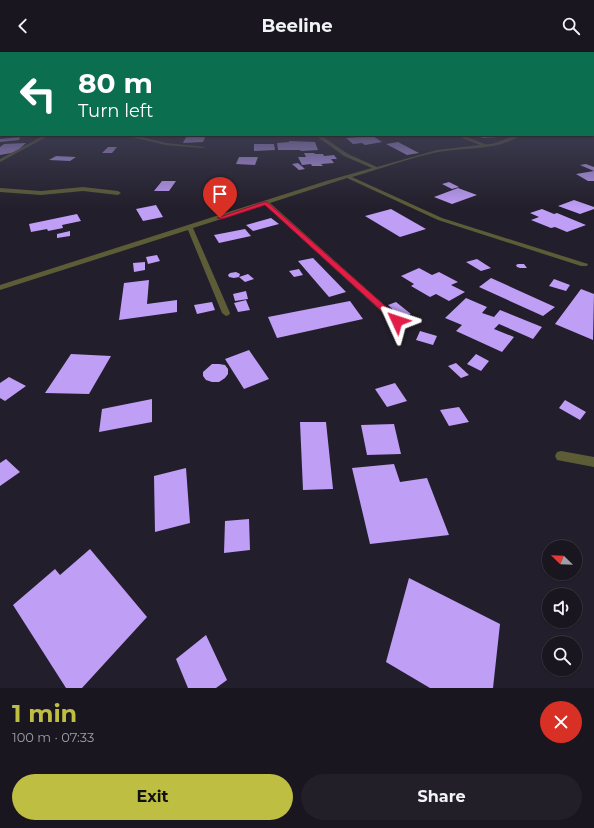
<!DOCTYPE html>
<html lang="en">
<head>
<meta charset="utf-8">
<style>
	body { margin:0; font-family:Montserrat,sans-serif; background:#231f29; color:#f1f3f6; height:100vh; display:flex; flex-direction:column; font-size:15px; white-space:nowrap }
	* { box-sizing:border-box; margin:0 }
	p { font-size:13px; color:#9f9fa5 }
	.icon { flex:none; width:22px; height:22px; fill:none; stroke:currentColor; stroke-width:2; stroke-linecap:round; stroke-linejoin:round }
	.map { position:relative; height:636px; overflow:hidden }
	.panel { display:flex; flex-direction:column; background:#1a1620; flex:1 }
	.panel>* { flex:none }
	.hud { position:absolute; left:0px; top:0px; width:594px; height:84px; box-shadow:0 1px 3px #0004,0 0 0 1px #38353e; background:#0b6e4f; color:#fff; overflow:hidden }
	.needle { width:26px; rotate:293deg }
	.controls { position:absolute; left:542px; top:488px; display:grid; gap:8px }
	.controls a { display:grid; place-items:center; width:40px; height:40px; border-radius:50%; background:#1a1620; box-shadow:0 1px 3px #0004,0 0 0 1px #38353e; font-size:20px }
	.pin { position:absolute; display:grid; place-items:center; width:34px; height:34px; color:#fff; margin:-41px -17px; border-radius:50% 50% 50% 0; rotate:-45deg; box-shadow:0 0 4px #0007 }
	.pin .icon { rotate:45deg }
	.me { position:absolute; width:44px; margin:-22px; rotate:312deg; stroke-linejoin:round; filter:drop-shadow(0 0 3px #0008) }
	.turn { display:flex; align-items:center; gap:14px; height:84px; padding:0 12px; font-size:18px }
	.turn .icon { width:52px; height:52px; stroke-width:2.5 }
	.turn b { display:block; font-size:28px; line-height:34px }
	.round { display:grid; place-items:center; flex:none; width:42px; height:42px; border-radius:21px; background:#231f29 }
	.head { display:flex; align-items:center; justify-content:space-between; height:68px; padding:0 12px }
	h1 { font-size:24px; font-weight:700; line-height:30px; color:#bebe42 }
	.action { display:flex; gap:8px; margin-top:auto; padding:8px 12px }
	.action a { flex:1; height:46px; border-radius:24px; background:#bebe42; color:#111; font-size:16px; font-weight:700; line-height:46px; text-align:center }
	.action a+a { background:#231f29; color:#f1f3f6 }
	header { display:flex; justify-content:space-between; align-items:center; height:52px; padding:0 12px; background:#1a1620; font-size:18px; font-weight:700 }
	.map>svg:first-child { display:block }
</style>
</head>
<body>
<header><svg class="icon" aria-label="back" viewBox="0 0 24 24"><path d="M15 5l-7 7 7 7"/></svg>Beeline<svg class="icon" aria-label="search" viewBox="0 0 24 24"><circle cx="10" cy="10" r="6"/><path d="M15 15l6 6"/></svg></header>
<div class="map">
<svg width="594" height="636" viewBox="0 0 594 636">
	<rect width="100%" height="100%" fill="#231e2b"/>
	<path fill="#bf9ef6" d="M 193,83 L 206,83 L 203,90 L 183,91 L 186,85 L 192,85 Z
		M 475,83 L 494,83 L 499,85 L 483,86 Z
		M 373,84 L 382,90 L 365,93 L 362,91 L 353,92 L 346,86 Z
		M 20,85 L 19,88 L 0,90 L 0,87 Z
		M 289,89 L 315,90 L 318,98 L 301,99 L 300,98 L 278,98 L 277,91 L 289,90 Z
		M 398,90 L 419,101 L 407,103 L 386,92 Z
		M 26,91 L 16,100 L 0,103 L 0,95 L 4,92 Z
		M 254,92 L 274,92 L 275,98 L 254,99 Z
		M 108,95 L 117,95 L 112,101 L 102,101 Z
		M 304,101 L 314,101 L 315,102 L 323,102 L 324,104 L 334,103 L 337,107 L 331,107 L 334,111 L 321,112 L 323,114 L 312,114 L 311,112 L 302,113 L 298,105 L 306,105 Z
		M 56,104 L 76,105 L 70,109 L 49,108 Z
		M 239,105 L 258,105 L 255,113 L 236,112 Z
		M 298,111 L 305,117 L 299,118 L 292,112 Z
		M 586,112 L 594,115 L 594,129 L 588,129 L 576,122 L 594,119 L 580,113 Z
		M 162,129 L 176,129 L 169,139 L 154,139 Z
		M 449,130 L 459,135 L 452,137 L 442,132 Z
		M 458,136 L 477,143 L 452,152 L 434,145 Z
		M 574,148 L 594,155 L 594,157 L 580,162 L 558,154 Z
		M 156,153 L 163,165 L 143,169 L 136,157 Z
		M 391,157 L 426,177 L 400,185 L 365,164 Z
		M 542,157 L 554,162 L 557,161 L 586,173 L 567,180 L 555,175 L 551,176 L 531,168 L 539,165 L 530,161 Z
		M 77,162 L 81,169 L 62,173 L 63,176 L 48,179 L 47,177 L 31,180 L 29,172 Z
		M 271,166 L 279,172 L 253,179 L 246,173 Z
		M 245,177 L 251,184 L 219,191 L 214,183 Z
		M 70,179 L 70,184 L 57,186 L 57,182 Z
		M 157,203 L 160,209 L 148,212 L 146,205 Z
		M 313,206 L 346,240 L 329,245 L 298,209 Z
		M 477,207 L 491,216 L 481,219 L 466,210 Z
		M 145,210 L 145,218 L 134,220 L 133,211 Z
		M 518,212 L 524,212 L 527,216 L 520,216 L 517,215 L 516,213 Z
		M 419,216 L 432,223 L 439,220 L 458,230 L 451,233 L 465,240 L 449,249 L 436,242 L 430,245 L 411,234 L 414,232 L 401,224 Z
		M 299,217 L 303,223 L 294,225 L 289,219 Z
		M 236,220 L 240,222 L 239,225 L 234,226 L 229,225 L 228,223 L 230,221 Z
		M 248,222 L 254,227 L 245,230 L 239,225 Z
		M 491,226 L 555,255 L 543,264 L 479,235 Z
		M 554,227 L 570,233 L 566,239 L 549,234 Z
		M 149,228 L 147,252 L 177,248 L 177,260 L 119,268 L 124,231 Z
		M 581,237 L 594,242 L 593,288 L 555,272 Z
		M 246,239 L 248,247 L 235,249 L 233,242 Z
		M 466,246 L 487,255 L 482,261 L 494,265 L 500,258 L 542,275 L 533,287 L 499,272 L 494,277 L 514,285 L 502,300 L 456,279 L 462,273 L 445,266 Z
		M 246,248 L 250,258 L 238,260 L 234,251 Z
		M 350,249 L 363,267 L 277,286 L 268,265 Z
		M 212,250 L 215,258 L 197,262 L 194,253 Z
		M 396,250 L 411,262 L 401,265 L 388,253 Z
		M 420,279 L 437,284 L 433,293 L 416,288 Z
		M 249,298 L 269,327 L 244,337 L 225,307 Z
		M 71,302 L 111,304 L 89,342 L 45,341 Z
		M 476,302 L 489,309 L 481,319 L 467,312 Z
		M 456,311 L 469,323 L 461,326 L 448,314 Z
		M 212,312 L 219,312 L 225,313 L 228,317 L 228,322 L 225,326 L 219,330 L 212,330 L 206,328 L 203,324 L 203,320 Z
		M 9,325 L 26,334 L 5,349 L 0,346 L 0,331 Z
		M 395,331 L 407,349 L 387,355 L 375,337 Z
		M 152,347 L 152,370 L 99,380 L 102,357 Z
		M 565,348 L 586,360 L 580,368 L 559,356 Z
		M 459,355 L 469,370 L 449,374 L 440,358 Z
		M 300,370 L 326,370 L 333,437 L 303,438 Z
		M 394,372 L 401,402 L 367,403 L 361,373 Z
		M 6,407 L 20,420 L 0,434 L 0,411 Z
		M 394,412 L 400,430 L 427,426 L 449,483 L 370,492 L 352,416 Z
		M 186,416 L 190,471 L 155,480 L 154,424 Z
		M 249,467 L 250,498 L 224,501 L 225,469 Z
		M 90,497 L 147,565 L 82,636 L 66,636 L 13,553 L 55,517 L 60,523 Z
		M 409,526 L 500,572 L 493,636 L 430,636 L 386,610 Z
		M 206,583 L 227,628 L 216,636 L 188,636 L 176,607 Z"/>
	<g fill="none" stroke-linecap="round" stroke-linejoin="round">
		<path fill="#5c5d36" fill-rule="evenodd" d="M 45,83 L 50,83 L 0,110 L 0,107 Z
			M 123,83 L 133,83 L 166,91 L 205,95 L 203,96 L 166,93 Z
			M 315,83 L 320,83 L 348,102 L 377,115 L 437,98 L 480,93 L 455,83 C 466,83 475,89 485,92 C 496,94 509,83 521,83 C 498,99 465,95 438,100 C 409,106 380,117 352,125 L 442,166 L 588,212 L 587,214 L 581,214 L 438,168 L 347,126 L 270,151 L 400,267 L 401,269 L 400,271 L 394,271 L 265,153 L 193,176 L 230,261 L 229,263 L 226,264 L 222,261 L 188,178 L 0,238 L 0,233 L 326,129 L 372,116 L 344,104 Z
			M 83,135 L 118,139 L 121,141 L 118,143 L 83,139 L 41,143 L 0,140 L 0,136 L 41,139 Z
			M 561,399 L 594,405 L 594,415 L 557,408 L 555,404 L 557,400 Z"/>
	</g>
	<linearGradient id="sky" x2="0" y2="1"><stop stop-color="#131018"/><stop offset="0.43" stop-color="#3f4155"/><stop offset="1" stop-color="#3f4155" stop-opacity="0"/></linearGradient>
	<rect width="594" height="156" fill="url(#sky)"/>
	<path fill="#e11d48" stroke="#92132f" d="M 264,150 L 267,150 L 400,267 L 400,271 L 395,271 L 265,153 L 222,167 L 217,166 Z"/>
</svg>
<div class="controls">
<a><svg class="needle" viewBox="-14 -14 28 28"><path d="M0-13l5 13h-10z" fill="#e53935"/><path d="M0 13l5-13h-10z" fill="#9f9fa5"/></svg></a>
<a><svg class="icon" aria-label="sound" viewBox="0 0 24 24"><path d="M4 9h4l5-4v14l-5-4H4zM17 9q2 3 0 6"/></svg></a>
<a><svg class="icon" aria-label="search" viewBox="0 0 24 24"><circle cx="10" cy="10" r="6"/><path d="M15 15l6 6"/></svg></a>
</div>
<div class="pin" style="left:220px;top:166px;background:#d93025"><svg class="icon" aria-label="arrive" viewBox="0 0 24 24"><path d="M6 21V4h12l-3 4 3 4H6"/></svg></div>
<svg class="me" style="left:397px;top:269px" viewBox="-20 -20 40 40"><path d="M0-17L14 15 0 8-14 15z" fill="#e11d48" stroke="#fff" stroke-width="4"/></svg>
<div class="hud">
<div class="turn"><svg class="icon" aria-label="left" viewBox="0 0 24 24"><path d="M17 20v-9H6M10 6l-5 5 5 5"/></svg><div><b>80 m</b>Turn left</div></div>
</div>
</div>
<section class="panel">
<div class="head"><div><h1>1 min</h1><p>100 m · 07:33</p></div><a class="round" style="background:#d93025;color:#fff"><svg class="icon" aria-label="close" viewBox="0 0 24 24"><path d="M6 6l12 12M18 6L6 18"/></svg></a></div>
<div class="action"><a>Exit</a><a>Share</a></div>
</section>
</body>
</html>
